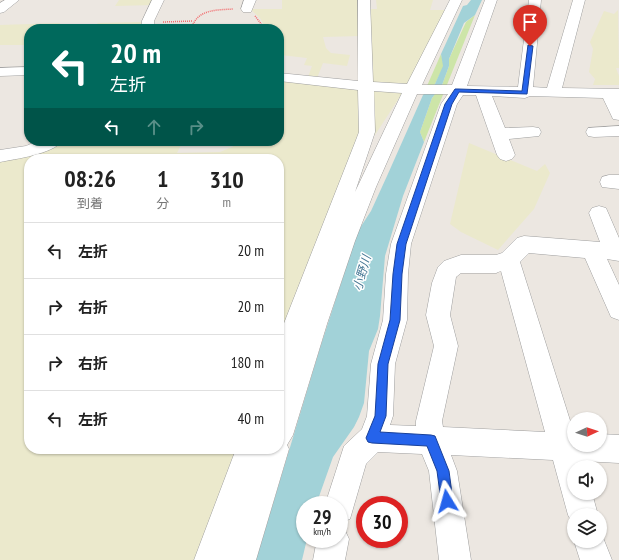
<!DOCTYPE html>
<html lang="ja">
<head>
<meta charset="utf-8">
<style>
	body { margin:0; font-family:"PT Sans Narrow","Noto Sans JP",sans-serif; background:#f2f2f2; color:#222; height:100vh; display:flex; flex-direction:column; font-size:15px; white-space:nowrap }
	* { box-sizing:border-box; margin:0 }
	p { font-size:13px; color:#767676 }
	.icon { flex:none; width:22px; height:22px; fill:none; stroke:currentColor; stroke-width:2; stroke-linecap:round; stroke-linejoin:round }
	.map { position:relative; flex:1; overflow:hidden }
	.sheet { position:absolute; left:24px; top:154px; width:260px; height:300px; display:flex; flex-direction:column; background:#fff; border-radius:16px; box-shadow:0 1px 3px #0004 }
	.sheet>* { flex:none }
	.banner { position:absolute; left:24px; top:24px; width:260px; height:122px; border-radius:16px; box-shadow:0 1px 3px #0004; background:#00695c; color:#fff; overflow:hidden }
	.needle { width:26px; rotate:87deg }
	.buttons { position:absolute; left:567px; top:412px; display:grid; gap:8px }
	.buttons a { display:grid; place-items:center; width:40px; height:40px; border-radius:50%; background:#fff; box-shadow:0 1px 3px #0004; font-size:20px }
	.speed { position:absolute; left:296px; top:496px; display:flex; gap:8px; font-size:20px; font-weight:700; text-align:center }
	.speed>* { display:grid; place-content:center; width:52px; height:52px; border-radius:50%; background:#fff; box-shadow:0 1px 3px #0004; line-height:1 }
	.speed small { font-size:10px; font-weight:400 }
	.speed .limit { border:6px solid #d22; background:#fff; color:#111 }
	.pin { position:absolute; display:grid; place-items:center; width:34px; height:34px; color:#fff; margin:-41px -17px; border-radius:50% 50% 50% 0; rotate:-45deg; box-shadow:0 0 4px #0007 }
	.pin .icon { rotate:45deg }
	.me { position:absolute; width:44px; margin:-22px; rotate:352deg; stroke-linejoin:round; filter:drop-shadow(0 0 3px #0008) }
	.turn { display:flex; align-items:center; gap:14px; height:84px; padding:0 20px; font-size:18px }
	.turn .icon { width:52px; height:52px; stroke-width:2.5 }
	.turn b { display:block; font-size:28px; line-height:34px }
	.lanes { display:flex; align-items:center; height:38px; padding:0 20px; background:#0003; justify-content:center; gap:20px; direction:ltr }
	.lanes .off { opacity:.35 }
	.eta { display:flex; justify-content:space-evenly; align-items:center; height:68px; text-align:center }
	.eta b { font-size:24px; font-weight:800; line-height:28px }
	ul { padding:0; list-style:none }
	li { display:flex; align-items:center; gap:12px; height:56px; padding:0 20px; border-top:1px solid #e0e0e0 }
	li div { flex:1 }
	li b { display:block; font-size:15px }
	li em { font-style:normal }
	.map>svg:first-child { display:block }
</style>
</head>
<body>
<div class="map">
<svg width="619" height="560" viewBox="0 0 619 560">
	<rect width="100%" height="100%" fill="#ece7e1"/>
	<path fill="#ebe9cc" d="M 119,0 L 156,0 L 154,5 L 115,6 Z
		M 282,0 L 359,0 L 361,36 L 323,37 L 326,48 L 331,53 L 350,55 L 347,66 L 323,63 L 317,78 L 308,77 L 312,66 L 304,65 L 307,58 L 281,55 L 279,57 L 279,29 L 264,29 L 264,25 L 260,18 L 250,9 L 282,9 Z
		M 376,0 L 433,0 L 430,10 L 446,10 L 416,71 L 406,85 L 373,83 L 368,9 L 377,9 Z
		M 618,10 L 619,68 L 616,68 L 619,76 L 619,85 L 593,85 L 595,79 L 589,72 L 593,49 L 590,42 L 604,11 L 614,14 Z
		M 144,22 L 143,29 L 29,29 L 29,45 L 0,45 L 0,25 L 60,23 L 57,29 L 92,28 L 98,23 Z
		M 279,80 L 360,88 L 361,138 L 279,348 L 279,159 L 29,159 L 29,449 L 240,449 L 198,560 L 0,560 L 0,160 L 59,141 L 183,141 L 177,153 L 220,152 L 232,147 L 238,141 L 279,141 Z
		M 371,91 L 403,92 L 375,135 L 372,135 Z
		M 469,143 L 537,171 L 545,164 L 550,173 L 534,209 L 498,250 L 461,232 L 450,224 Z"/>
	<path fill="#cde5a8" d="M 475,15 L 424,142 L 420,132 L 432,98 L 442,85 L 449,66 L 449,59 L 466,22 Z
		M 441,54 L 444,66 L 435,84 L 423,95 Z"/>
	<path fill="#a2d2d8" d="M 471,0 L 482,0 L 475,15 L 464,23 L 449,59 L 449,66 L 442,85 L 432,98 L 420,132 L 424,142 L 403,196 L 385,256 L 380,316 L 378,329 L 369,351 L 364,403 L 359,417 L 354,427 L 333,457 L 316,505 L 305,505 L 305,539 L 307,539 L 302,560 L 256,560 L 320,348 L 358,231 L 371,211 L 387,176 L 423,95 L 435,84 L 443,66 L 441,54 L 463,6 L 467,5 Z"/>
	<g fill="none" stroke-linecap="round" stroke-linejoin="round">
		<defs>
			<path id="minor" d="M 5,0 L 19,0 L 4,12 L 0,13 L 0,3 Z
				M 152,0 L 164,0 L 154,21 L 155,29 L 141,29 L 142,21 Z
				M 244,0 L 256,0 L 251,12 L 243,12 L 241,9 Z
				M 358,0 L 370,0 L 373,82 L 407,84 L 450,0 L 462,0 L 422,85 L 452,85 L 485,0 L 497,0 L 467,86 L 518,87 L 529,0 L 541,0 L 533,87 L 547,88 L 573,0 L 585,0 L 562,88 L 619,89 L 619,120 L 613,119 L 603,98 L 530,96 L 525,98 L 492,96 L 505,128 L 533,127 L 539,128 L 541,132 L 539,136 L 509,139 L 515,155 L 512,159 L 506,161 L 500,159 L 497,155 L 476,95 L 463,95 L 457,104 L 411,244 L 408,274 L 407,320 L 395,364 L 393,416 L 390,425 L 416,426 L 416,421 L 434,346 L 426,315 L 432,283 L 438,267 L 444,261 L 461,255 L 496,255 L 502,253 L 517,238 L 524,236 L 600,242 L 589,213 L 592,208 L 599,206 L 606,208 L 619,238 L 619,261 L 607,259 L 619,285 L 619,320 L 611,317 L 585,258 L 529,253 L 520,262 L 574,433 L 574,445 L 600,445 L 600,434 L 619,435 L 619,463 L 582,461 L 583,467 L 574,467 L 574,493 L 592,493 L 598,515 L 574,515 L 574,526 L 568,515 L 553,460 L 451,455 L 457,471 L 471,560 L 439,560 L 429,471 L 422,454 L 378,452 L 366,464 L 350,519 L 339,523 L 339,505 L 325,505 L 344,446 L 362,429 L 367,416 L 371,364 L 383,320 L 386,274 L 391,244 L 441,104 L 448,94 L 417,94 L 376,187 L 355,241 L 327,324 L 293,435 L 287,445 L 289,449 L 256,560 L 194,560 L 236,449 L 279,449 L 279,394 L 284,378 L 279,380 L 279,336 L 356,140 L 359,132 L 358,90 L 279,81 L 279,73 L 358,81 ZM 374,91 L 402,93 L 355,192 L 375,132 ZM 501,271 L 545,432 L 443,427 L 442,421 L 458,346 L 450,315 L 456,277 L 461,273 L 496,273 Z
				M 29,67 L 29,75 L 0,76 L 0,68 Z
				M 619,126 L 619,136 L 594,137 L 588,136 L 586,132 L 588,128 Z
				M 37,141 L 62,141 C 53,154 15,159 0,162 L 0,150 L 26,146 Z
				M 609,175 L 619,175 L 619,189 L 602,187 L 600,182 L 602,177 Z
				M 339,526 L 344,528 L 349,539 L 345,560 L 313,560 L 317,539 L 339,539 Z
				M 600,530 L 612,560 L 580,560 L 574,541 L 600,541 Z"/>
		</defs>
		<use href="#minor" stroke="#9f9f9f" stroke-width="1"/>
		<path stroke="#f26b6d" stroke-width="1.5" stroke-dasharray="1 1" stroke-linecap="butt" d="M 255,16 L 262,25 L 262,29
			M 163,22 L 193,21
			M 201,29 L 192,27 C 198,9 217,10 233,9"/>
		<use href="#minor" fill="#fff" fill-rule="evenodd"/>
	</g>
	<path fill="#2563eb" stroke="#184099" d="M 528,45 L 533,46 L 527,94 L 459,92 L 452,104 L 406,244 L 402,274 L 400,320 L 388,364 L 386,416 L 380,432 L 431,435 L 435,436 L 449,471 L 453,501 L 451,505 L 447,507 L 442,505 L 441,501 L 437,471 L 427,446 L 372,443 L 368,442 L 366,438 L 375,416 L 378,364 L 390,320 L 393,274 L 397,244 L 445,104 L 455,89 L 458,89 L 522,91 Z"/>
	<g text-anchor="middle" stroke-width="3" stroke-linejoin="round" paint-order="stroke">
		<g font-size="12" font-style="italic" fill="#477895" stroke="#fff">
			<text transform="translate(362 273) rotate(-74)" y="4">小野川</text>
		</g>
	</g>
</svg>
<div class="buttons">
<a><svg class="needle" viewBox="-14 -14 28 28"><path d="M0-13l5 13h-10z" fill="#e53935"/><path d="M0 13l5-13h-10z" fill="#767676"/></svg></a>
<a><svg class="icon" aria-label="sound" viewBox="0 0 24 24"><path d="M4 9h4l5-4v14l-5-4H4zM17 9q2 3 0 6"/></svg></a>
<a><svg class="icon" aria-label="layers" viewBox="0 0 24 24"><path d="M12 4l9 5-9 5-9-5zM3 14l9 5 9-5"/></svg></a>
</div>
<div class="speed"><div>29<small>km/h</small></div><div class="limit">30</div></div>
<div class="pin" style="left:530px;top:46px;background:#d93025"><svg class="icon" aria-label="arrive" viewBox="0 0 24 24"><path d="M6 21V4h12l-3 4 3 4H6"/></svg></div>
<svg class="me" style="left:447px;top:501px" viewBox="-20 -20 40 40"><path d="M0-17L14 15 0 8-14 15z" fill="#2563eb" stroke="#fff" stroke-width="4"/></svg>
<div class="banner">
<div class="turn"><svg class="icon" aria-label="left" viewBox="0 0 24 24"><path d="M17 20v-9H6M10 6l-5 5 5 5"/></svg><div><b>20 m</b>左折</div></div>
<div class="lanes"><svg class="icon" aria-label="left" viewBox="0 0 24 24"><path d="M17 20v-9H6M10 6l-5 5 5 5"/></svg><svg class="icon off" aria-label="ahead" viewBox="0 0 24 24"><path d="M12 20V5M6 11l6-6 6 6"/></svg><svg class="icon off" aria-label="right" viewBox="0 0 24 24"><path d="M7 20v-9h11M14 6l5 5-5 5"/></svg></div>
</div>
<section class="sheet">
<div class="eta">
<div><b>08:26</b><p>到着</p></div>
<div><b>1</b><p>分</p></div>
<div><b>310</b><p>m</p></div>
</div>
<ul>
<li><svg class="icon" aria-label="left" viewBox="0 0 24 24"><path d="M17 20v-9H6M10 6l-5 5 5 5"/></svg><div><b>左折</b></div><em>20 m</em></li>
<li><svg class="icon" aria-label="right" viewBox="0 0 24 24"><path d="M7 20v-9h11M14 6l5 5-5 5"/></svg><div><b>右折</b></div><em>20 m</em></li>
<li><svg class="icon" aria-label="right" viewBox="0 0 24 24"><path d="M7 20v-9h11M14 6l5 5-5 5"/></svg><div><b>右折</b></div><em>180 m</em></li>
<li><svg class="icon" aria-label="left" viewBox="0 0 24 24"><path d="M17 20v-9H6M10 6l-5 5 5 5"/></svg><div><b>左折</b></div><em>40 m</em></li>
</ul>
</section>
</div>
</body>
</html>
